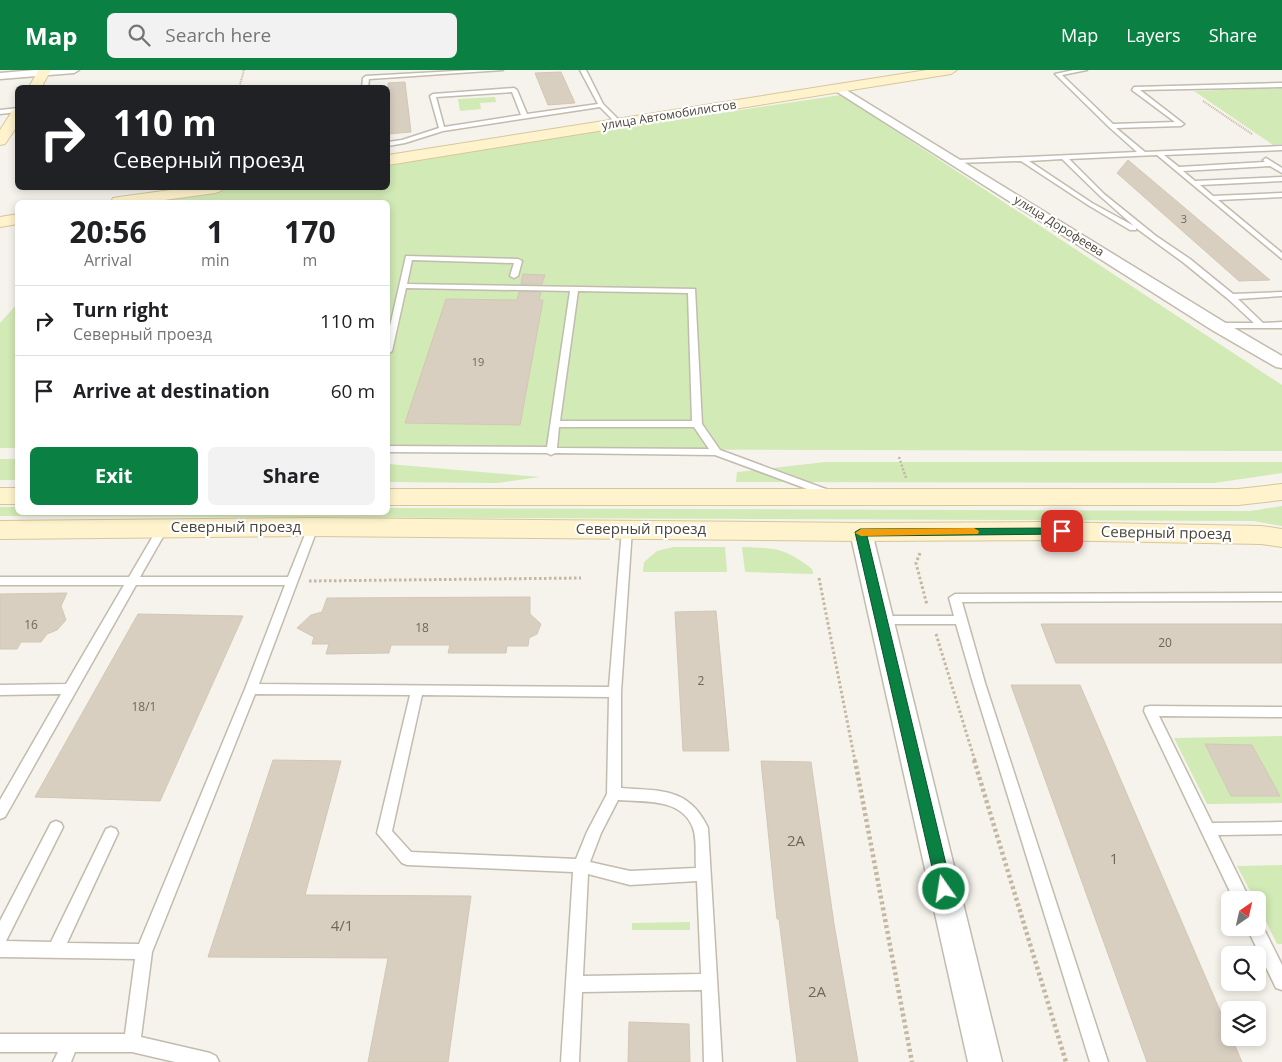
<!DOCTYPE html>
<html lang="en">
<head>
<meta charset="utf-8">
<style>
	body { margin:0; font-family:"Open Sans",sans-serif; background:#f2f2f2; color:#202124; height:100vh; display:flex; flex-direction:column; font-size:19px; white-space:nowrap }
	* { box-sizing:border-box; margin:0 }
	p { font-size:16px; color:#757577 }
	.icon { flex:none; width:28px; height:28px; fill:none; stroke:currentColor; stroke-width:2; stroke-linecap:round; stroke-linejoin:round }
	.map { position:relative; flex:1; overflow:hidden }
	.side { position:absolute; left:15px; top:130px; width:375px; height:315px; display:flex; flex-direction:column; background:#fff; border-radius:8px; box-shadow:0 2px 8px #0003 }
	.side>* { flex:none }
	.guide { position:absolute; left:15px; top:15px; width:375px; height:105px; border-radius:8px; box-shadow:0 2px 8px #0003; background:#202124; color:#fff; overflow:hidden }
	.needle { width:32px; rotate:34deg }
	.tools { position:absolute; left:1221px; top:821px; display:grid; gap:10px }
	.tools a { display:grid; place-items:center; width:45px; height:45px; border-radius:8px; background:#fff; box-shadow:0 2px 8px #0003; font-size:25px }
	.pin { position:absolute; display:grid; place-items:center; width:42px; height:42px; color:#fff; margin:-21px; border-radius:10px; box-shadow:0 2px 8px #0006 }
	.me { position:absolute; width:55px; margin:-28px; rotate:347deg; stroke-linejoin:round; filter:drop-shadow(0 0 4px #0008) }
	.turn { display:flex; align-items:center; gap:18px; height:105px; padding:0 15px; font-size:22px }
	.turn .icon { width:65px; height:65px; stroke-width:2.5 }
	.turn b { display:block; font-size:35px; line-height:42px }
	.eta { display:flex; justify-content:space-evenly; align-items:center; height:85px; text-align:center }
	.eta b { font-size:30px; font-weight:700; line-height:35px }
	.primary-button { display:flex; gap:10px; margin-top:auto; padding:10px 15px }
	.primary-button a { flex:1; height:58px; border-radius:8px; background:#0b8043; color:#fff; font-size:20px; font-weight:700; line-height:58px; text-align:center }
	.primary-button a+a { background:#f2f2f2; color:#202124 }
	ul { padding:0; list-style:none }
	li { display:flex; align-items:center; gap:15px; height:70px; padding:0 15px; border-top:1px solid #e0e0e0 }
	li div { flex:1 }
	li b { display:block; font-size:19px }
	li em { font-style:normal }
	header { display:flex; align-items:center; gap:30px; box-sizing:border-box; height:70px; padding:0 25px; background:#0b8043; color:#fff }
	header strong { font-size:24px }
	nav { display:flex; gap:28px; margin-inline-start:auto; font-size:18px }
	.search { width:350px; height:45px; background:#f2f2f2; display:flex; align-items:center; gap:12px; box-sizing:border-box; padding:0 18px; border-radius:8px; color:#757577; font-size:19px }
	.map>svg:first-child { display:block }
</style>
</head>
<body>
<header>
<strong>Map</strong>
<div class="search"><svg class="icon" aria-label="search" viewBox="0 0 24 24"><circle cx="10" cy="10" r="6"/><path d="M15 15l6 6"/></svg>Search here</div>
<nav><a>Map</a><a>Layers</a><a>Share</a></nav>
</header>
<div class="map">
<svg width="1282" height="992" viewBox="0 0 1282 992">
	<rect width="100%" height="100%" fill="#f6f3ec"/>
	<path fill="#d2eab5" d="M 1282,18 L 1282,74 L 1273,75 L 1194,21 Z
		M 841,25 L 1282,315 L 1282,381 L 388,379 L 388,132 L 138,132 L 234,118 L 388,118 L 388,93 Z
		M 495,27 L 496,32 L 480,33 L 481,39 L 460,41 L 458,29 Z
		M 17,234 L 17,378 L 0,378 L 0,253 Z
		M 0,389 L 17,389 L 17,410 L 0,410 Z
		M 825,392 L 1282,392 L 1282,403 L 1214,413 L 736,412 L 737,402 Z
		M 388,394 L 540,407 L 497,413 L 388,412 Z
		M 1282,436 L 1282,456 L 1253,451 L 0,446 L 0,437 L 17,437 L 18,442 L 388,442 L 388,438 L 1250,441 Z
		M 673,477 L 725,477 L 727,502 L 643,502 L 644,492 L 657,481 Z
		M 742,477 C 775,478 785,478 812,499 L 813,504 L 745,502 Z
		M 1282,666 L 1282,733 L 1207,734 L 1174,668 Z
		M 1282,795 L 1282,874 L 1277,874 L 1258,835 L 1258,830 L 1255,830 L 1237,796 Z
		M 690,852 L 690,860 L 632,860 L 632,853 Z"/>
	<path fill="#d8cfc1" stroke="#d3c7b4" d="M 561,2 L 575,33 L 548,35 L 535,3 Z
		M 405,12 L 411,62 L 388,64 L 388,13 Z
		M 1128,90 L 1270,210 L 1239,211 L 1117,103 Z
		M 523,204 L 545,205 L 542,214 L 521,214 Z
		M 519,222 L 541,222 L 539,230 L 543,230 L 520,355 L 405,353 L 446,229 L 517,230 Z
		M 67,523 L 61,536 L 66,550 L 57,560 L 47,564 L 41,572 L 21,572 L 17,579 L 0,579 L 0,524 Z
		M 530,527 L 530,544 L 541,554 L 537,564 L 529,568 L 528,576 L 507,576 L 506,583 L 448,583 L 450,575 L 391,575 L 389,583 L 326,584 L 329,574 L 312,574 L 314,567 L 297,558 L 311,545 L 322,542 L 327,528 Z
		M 716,541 L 729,681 L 683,681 L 675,542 Z
		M 138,544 L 243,546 L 160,731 L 35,727 Z
		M 1041,554 L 1282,554 L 1282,593 L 1056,593 Z
		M 1011,615 L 1080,615 L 1242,992 L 1147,992 Z
		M 1205,674 L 1252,675 L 1280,726 L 1231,726 Z
		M 273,690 L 341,691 L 305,825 L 471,826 L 448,992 L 368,992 L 388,888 L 208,887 Z
		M 761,691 L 811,692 L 834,854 L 858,992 L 797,992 L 779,849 L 777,849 Z
		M 629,952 L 689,954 L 690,992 L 628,992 Z"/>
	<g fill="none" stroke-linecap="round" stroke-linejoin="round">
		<defs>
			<path id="lane" d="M 473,0 L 503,0 L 369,9 L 368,18 L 362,18 L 363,8 L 366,6 Z
				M 580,0 L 586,0 L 603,34 L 621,52 L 621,54 L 617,54 L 600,37 L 443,61 L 405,73 L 388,76 L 388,72 L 402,70 L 439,58 L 430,26 L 433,24 L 514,18 L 517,20 L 527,44 L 598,34 ZM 512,22 L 521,45 L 444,57 L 436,27 Z
				M 1074,0 L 1087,0 L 1062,5 L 1113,54 L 1175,52 L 1132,20 L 1134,17 L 1282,13 L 1282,17 L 1140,20 L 1184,54 L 1181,56 L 1116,58 L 1145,82 L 1282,76 L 1282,80 L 1164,85 L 1179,97 L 1265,92 L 1263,90 L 1266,88 L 1282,98 L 1282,103 L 1270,96 L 1183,101 L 1195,111 L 1282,107 L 1282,111 L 1200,115 L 1213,126 L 1282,123 L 1282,127 L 1218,130 L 1282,183 L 1282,189 L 1157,85 L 1069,89 L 1104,124 L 1156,166 L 1190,189 L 1233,224 L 1282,222 L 1282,226 L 1238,229 L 1263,253 L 1282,252 L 1282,258 L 1215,258 L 1215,254 L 1218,253 L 1254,253 L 1228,229 L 1184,193 L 1136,158 L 1136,160 L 1130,160 L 1088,135 L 1021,91 L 956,93 L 955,92 L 958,90 L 1137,82 L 1109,57 L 1055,4 ZM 1062,89 L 1100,126 L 1134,156 L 1092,133 L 1029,91 Z
				M 18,38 L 18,42 L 0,44 L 0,40 Z
				M 406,186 L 518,189 L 522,191 L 518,206 L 514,208 L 510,206 L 514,193 L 412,190 L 407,214 L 695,219 L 702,354 L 720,380 L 834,422 L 835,424 L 834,426 L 826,426 L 715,385 L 555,383 L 551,385 L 547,383 L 388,382 L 388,376 L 547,377 L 570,221 L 406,218 L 392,281 L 388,284 L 388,265 ZM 578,221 L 688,223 L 692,351 L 560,351 ZM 559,357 L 694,357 L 709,379 L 557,378 Z
				M 313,453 L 318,457 L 259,614 L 609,617 L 622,459 L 627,455 L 631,456 L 632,459 L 621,622 L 621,718 C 660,721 689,717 708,758 L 722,992 L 704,992 L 702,920 L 582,922 L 579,992 L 561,992 L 573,802 L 407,795 L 402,793 L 377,763 L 410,625 L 255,624 L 152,882 L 141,967 L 210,983 L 216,986 L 219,992 L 175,992 L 132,982 L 75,982 L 71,992 L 53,992 L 58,982 L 0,982 L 0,964 L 125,964 L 135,889 L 0,887 L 0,851 L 51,753 L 56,751 L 61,753 L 63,757 L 6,871 L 51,872 L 106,759 L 111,757 L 116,759 L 118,763 L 67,873 L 139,874 L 245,619 L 285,515 L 136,515 L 5,747 L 0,749 L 0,730 L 61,624 L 0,625 L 0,615 L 66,614 L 124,515 L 0,515 L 0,507 L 129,507 L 159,456 L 163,454 L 168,458 L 140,507 L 288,507 L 308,457 ZM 422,625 L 609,627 L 607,724 L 587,762 L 576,789 L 411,782 L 392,761 ZM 618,730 C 644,732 682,728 693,758 C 697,769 695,786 696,798 L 630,801 L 590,792 L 601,763 ZM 588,804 L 630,815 L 697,811 L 701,904 L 583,906 Z
				M 1282,523 L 1282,531 L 962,532 L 985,613 L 1108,992 L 1090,992 L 973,613 L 956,554 L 881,554 L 877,553 L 875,550 L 877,547 L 881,546 L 954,546 L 949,528 L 955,524 Z
				M 1150,636 L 1282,637 L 1282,647 L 1159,646 L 1212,753 L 1282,752 L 1282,764 L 1218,765 L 1250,830 L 1234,830 L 1144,641 L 1145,637 Z
				M 1258,852 L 1261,853 L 1282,895 L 1282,920 L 1276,918 L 1247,858 L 1258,858 Z"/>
			<path id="street" d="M 35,0 L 79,0 L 74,3 L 0,9 L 0,3 Z
				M 838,15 L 1224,252 L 1282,286 L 1282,298 L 1276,297 L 1212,260 L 834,20 L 833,18 L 834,16 Z
				M 861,455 L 869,457 L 872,462 L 1002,992 L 968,992 L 850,462 L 853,457 Z"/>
			<path id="secondary" d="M 39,0 L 51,0 L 41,18 L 28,18 Z
				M 927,0 L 957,0 L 951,4 L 388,95 L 388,85 Z
				M 18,39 L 18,55 L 5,74 L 0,75 L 0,60 L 13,40 Z
				M 185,118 L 223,118 L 221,121 L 215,123 L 150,132 L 111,132 L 113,128 L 119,127 Z
				M 18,144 L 18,154 L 0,157 L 0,147 Z
				M 1282,414 L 1282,430 L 1238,435 L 388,435 L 388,419 L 1238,419 Z
				M 0,418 L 18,418 L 18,434 L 0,434 Z
				M 313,448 L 861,453 L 1042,452 L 1261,456 L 1282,459 L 1282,477 L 1261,474 L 1042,470 L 861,471 L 313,466 L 0,469 L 0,451 Z"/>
		</defs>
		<use href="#lane" stroke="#c2bbae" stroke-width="3"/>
		<use href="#street" stroke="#c2bbae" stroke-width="3"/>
		<use href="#secondary" stroke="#d6c79b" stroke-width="2"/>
		<path stroke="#c4b79f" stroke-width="2" stroke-dasharray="1 1" stroke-linecap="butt" d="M 239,18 L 244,0
			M 1203,31 L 1252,64"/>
		<path stroke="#c4b79f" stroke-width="2.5" stroke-dasharray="2 2" stroke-linecap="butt" d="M 899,387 L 906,408"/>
		<path stroke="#c4b79f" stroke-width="3" stroke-dasharray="2.5 2.5" stroke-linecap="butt" d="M 920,483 L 916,493 L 927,535
			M 819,508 L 855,691
			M 309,511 L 581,508
			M 936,564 L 975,691"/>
		<path stroke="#c4b79f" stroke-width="4.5" stroke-dasharray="3 3" stroke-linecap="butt" d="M 855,690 L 912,992
			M 974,690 L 1066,992"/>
		<use href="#lane" fill="#fff" fill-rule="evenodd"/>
		<use href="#street" fill="#fff" fill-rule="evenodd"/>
		<use href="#secondary" fill="#fff3cd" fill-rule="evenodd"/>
	</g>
	<path fill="#0b8043" stroke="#07532c" d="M 1062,458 L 1068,461 L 1066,464 L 867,466 L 952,819 L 950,824 L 944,826 L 939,824 L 937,819 L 855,462 L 860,459 Z"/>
	<path fill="#f59e0b" d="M 974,458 L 979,461 L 978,464 L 861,466 L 855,463 L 861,459 Z"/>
	<g text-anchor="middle" stroke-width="4.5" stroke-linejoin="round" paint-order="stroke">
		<g font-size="11" fill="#6e675b">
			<text x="1184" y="153">3</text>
			<text x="478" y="296">19</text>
		</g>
		<g font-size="12" fill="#4b4439" stroke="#fff">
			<text transform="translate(669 45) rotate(-9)" y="4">улица Автомобилистов</text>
			<text transform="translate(1059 156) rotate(32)" y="4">улица Дорофеева</text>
		</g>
		<g font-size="12" fill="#6e675b">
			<text x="31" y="559">16</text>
			<text x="422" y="562">18</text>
			<text x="1165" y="577">20</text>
			<text x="701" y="615">2</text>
			<text x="144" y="641">18/1</text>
		</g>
		<g font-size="15" fill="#4b4439" stroke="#fff">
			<text x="236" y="462">Северный проезд</text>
			<text x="641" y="464">Северный проезд</text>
			<text transform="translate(1166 463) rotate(1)" y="5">Северный проезд</text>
		</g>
		<g font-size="15" fill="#6e675b">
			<text x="796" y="776">2А</text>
			<text x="1114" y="794">1</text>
			<text x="342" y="861">4/1</text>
			<text x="817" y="927">2А</text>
		</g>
	</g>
</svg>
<div class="tools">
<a><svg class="needle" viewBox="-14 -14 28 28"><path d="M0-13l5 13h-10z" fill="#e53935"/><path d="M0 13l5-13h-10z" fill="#757577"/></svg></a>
<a><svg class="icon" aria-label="search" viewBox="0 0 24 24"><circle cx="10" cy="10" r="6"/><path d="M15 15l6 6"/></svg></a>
<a><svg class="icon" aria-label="layers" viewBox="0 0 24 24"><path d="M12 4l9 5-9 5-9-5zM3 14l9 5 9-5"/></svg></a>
</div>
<div class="pin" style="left:1062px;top:461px;background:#d93025"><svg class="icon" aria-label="arrive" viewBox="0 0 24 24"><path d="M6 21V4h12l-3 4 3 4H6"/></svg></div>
<svg class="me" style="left:944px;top:819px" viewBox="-20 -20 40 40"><circle r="17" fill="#0b8043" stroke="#fff" stroke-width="3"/><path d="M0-11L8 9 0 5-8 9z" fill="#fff"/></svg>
<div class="guide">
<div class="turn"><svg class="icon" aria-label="right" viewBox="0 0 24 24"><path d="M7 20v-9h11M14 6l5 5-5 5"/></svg><div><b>110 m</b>Северный проезд</div></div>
</div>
<section class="side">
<div class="eta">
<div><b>20:56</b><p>Arrival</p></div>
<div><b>1</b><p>min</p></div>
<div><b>170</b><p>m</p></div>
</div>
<ul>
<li><svg class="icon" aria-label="right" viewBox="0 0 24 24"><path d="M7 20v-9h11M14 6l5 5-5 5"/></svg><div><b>Turn right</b><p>Северный проезд</p></div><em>110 m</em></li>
<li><svg class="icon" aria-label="arrive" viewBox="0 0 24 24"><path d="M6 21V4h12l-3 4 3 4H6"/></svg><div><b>Arrive at destination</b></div><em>60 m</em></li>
</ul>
<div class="primary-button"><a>Exit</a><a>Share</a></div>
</section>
</div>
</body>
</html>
